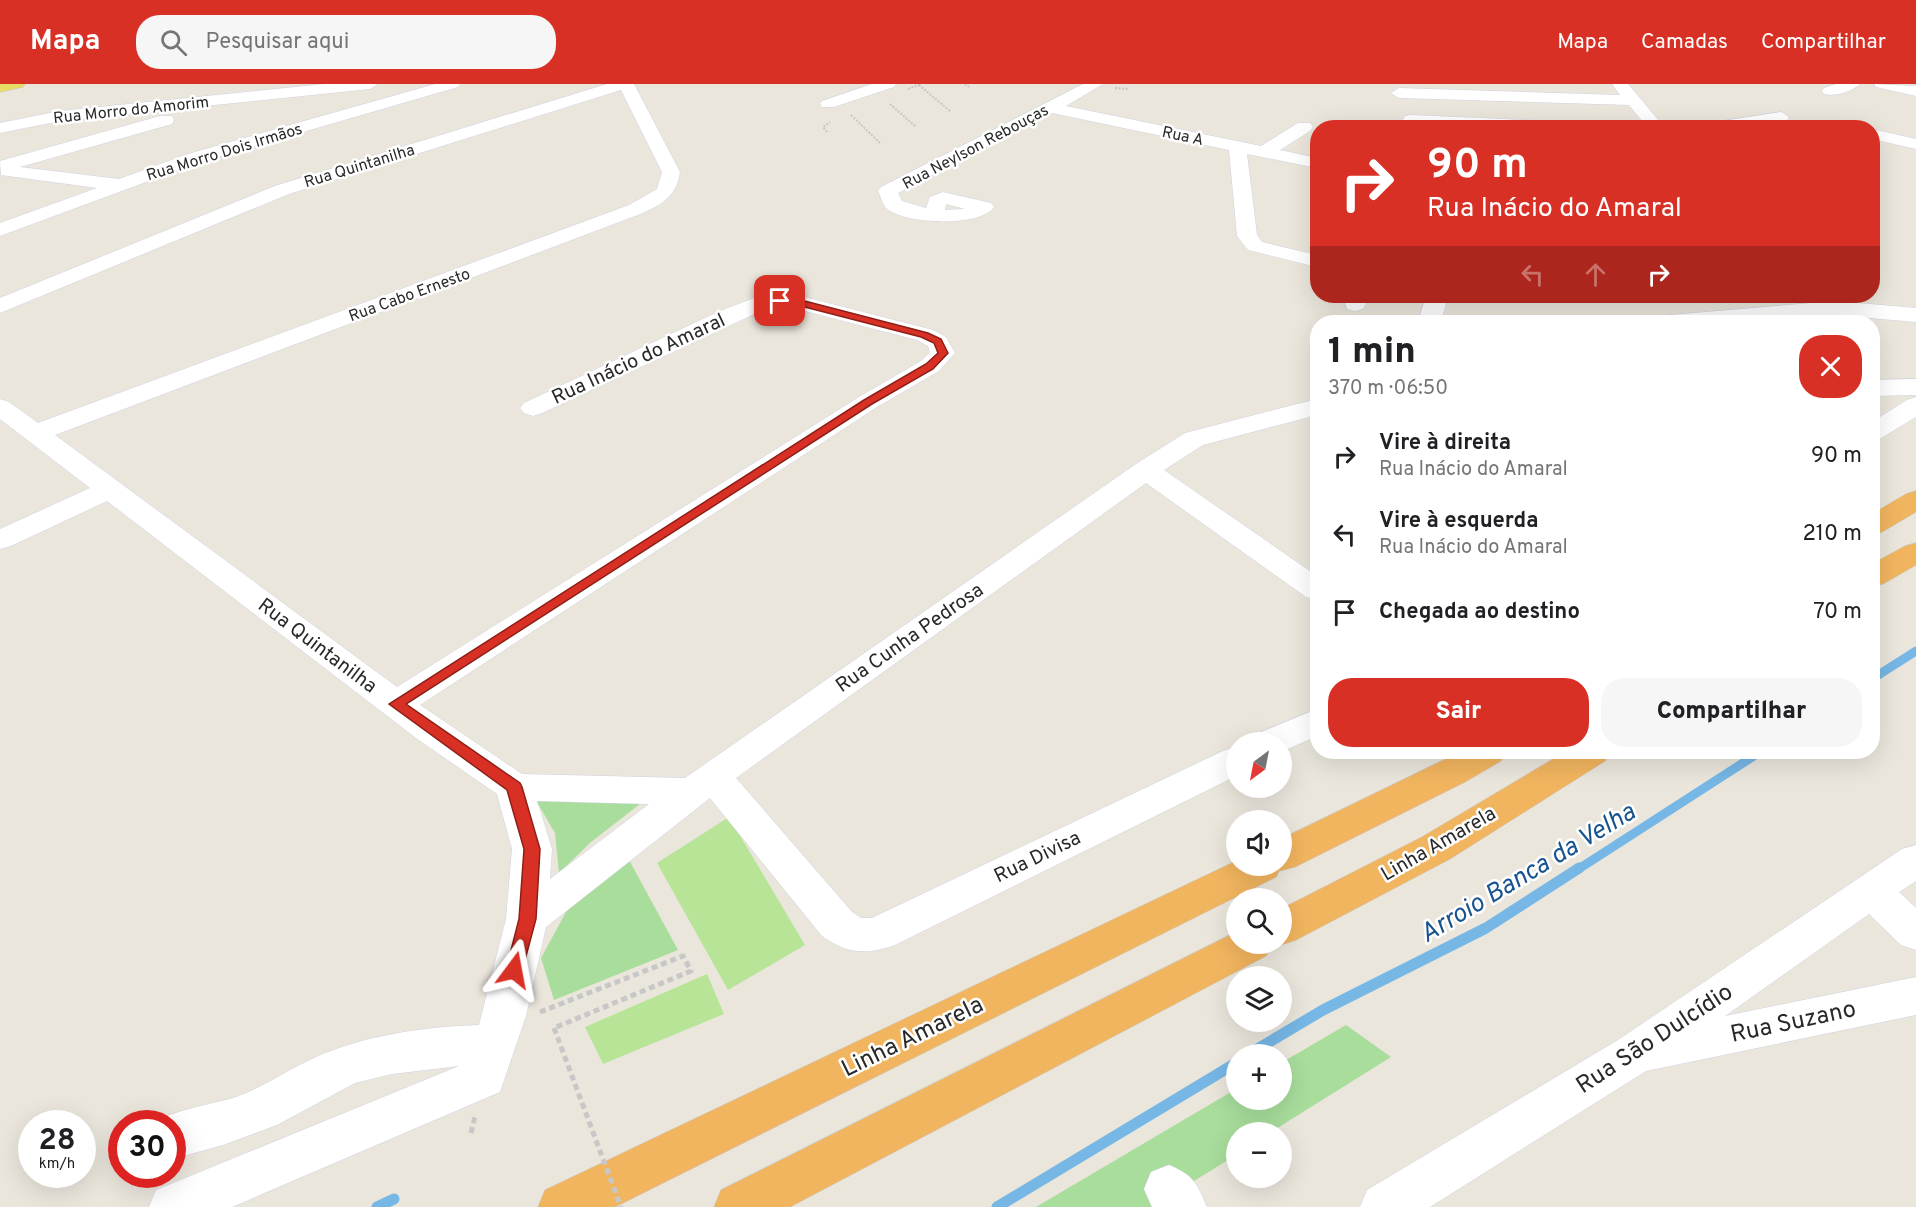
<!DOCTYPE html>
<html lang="pt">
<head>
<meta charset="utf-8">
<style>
	body { margin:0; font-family:Overpass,sans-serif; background:#f6f6f6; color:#202124; height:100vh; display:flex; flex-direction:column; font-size:22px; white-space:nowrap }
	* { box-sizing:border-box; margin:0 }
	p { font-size:20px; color:#757577 }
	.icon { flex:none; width:33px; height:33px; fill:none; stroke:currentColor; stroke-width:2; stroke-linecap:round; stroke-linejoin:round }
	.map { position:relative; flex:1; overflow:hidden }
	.details { position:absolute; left:1310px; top:231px; width:570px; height:444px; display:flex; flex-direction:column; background:#fff; border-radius:24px; box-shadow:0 6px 24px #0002 }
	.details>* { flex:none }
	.top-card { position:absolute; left:1310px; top:36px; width:570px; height:183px; border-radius:24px; box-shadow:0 6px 24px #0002; background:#d93025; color:#fff; overflow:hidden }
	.needle { width:39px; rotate:212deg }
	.buttons { position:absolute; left:1226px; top:648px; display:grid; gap:12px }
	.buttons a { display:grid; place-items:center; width:66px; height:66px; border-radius:50%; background:#fff; box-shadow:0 6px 24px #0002; font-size:30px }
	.speed { position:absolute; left:18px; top:1026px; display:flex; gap:12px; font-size:30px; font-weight:700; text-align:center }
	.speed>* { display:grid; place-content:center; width:78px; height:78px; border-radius:50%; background:#fff; box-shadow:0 6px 24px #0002; line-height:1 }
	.speed small { font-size:15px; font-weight:400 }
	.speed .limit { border:9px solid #d22; background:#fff; color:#111 }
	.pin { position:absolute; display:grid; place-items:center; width:51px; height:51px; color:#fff; margin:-26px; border-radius:12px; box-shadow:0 3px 9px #0006 }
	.me { position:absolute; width:66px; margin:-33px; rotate:13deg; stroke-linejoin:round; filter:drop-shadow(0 0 4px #0008) }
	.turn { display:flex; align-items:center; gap:21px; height:126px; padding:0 18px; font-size:27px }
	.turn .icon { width:78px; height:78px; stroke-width:2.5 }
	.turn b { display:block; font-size:42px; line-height:51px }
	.lanes { display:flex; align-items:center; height:57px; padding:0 18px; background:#0003; justify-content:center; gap:30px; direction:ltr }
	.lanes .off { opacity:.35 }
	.round { display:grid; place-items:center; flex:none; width:63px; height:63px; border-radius:24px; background:#f6f6f6 }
	.headline { display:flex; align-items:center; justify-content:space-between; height:102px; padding:0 18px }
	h1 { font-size:36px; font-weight:800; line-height:45px }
	.button { display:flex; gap:12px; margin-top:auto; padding:12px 18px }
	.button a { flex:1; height:69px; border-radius:24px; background:#d93025; color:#fff; font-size:24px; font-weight:800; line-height:69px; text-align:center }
	.button a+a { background:#f6f6f6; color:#202124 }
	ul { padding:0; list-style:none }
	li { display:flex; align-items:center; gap:18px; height:78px; padding:0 18px }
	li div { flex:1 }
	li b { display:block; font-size:22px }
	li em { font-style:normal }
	header { display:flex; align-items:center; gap:36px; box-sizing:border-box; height:84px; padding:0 30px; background:#d93025; color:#fff }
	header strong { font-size:28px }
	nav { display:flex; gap:33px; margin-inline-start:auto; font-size:21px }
	.search { width:420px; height:54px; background:#f6f6f6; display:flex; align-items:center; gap:15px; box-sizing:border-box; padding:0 21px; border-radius:24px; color:#757577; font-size:22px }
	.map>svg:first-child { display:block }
</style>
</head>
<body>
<header>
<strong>Mapa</strong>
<div class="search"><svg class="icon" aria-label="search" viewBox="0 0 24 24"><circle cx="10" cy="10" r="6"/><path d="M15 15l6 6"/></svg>Pesquisar aqui</div>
<nav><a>Mapa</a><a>Camadas</a><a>Compartilhar</a></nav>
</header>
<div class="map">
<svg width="1916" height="1123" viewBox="0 0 1916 1123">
	<rect width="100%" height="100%" fill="#eae6dc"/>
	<path fill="#a8dd9c" d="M 534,713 L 640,720 L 591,758 L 559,789 L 555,749 Z
		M 628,774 L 678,866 L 554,916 L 541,874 L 566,828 L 591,801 Z
		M 1346,941 L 1391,973 L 1271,1048 L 1236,1048 L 1236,1071 L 1152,1123 L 1036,1123 L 1236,1005 L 1236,1016 L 1281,1016 L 1281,979 Z"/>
	<path fill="#b8e498" d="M 729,733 L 805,861 L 728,906 L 657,779 Z
		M 707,890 L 724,930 L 603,980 L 585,943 Z"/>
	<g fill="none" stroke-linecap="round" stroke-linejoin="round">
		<path stroke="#76b7e5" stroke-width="9" d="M 1872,595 L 1916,567
			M 1577,786 L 1760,668"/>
		<path stroke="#76b7e5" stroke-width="11" d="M 1249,970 L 1323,926 L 1486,844 L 1579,784
			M 377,1123 L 394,1115
			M 997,1123 L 1236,979"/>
		<defs>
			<path id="minor" d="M 324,0 L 378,0 L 370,5 L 60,37 L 0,49 L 0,39 L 60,27 Z
				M 435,0 L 460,0 L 458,3 L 200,78 L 0,152 L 0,139 L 97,104 L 1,91 L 0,77 L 160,32 L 172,32 L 174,36 L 172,40 L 20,83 L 119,95 L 188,70 Z
				M 607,0 L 634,0 L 680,88 C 677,111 663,120 643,129 L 55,351 L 397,603 L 859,313 L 921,277 L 930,268 L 928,262 L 917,256 L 797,225 L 765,225 L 542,329 L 533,332 L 524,329 L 520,324 L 524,319 L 720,227 L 762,211 L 797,211 L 933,246 L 946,253 L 955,269 L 939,287 L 877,323 L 420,621 L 522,690 L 685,694 L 1136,380 L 1185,349 L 1317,315 L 1317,331 L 1203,361 L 1164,386 L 1317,492 L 1317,516 L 1306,513 L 1146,399 L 736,694 L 852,828 L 861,834 L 872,834 L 1223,667 L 1236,663 L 1236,692 L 895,861 C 865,871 848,870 822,852 L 710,714 L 546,843 L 526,932 L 500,1008 L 232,1123 L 149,1123 L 156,1106 L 459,982 L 392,990 L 355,999 L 277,1041 L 223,1061 L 172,1075 L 172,1040 L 154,1040 C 164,1028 218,1019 236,1013 C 264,1003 287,986 314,974 C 366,951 422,943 479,941 L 506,835 L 512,765 L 497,710 L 416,654 L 107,417 L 11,462 L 0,465 L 0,445 L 90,404 L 0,335 L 0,315 L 9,318 L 38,339 L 629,121 L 657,105 L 662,88 L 621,6 L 289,110 L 0,229 L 0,214 L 275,102 ZM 537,717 L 649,720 L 550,795 L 552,765 Z
				M 872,0 L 896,0 L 894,3 L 834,23 L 822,23 L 820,20 L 822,17 Z
				M 1083,0 L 1103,0 L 1066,22 L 1261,62 L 1298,39 L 1310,39 L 1313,43 L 1310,47 L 1280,66 L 1317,74 L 1317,84 L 1247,70 L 1257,151 L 1262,158 L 1317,171 L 1317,183 L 1248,166 L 1237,152 L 1229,66 L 1052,29 L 898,109 L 902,117 L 926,124 L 930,113 L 943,108 L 991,119 L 994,123 C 980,144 903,140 886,124 C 882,120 881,112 878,107 L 881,103 ZM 946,120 L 965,125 L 945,126 Z
				M 1612,0 L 1628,0 L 1665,44 L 1648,44 L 1629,21 L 1399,14 L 1391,9 L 1399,4 L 1620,11 Z
				M 1836,0 L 1860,0 C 1853,7 1835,13 1824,10 L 1822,7 L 1824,4 Z
				M 1874,0 L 1916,2 L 1916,12 L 1876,3 Z
				M 1781,28 L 1789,33 L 1787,37 L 1746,44 L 1701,44 L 1709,39 Z
				M 1411,31 L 1592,39 L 1600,44 L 1465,44 L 1405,40 L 1403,36 L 1405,32 Z
				M 1872,45 L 1916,55 L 1916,65 L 1872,55 Z
				M 1343,212 L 1365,212 L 1366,220 L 1363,225 L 1355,227 L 1347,225 Z
				M 1426,212 L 1448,212 L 1441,238 L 1418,238 Z
				M 1835,217 L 1916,224 L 1916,238 L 1835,231 L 1745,238 L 1658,238 L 1662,233 L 1670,231 Z
				M 1916,295 L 1916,311 L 1872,312 L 1872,296 Z
				M 1916,313 L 1916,333 L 1881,354 L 1872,356 L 1872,338 L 1907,316 Z
				M 1317,625 L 1317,652 L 1281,668 L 1281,658 L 1254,658 L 1259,649 Z
				M 1916,761 L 1916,797 L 1899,808 L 1916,824 L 1916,866 L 1901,861 L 1869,830 L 1725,932 L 1916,893 L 1916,931 L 1646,987 L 1430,1123 L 1360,1123 L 1367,1106 L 1618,956 L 1902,765 Z
				M 1169,1081 C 1193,1091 1197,1099 1207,1123 L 1152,1123 L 1144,1105 L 1151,1088 Z"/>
			<path id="major" d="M 0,0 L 25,0 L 23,3 L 0,8 Z"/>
			<path id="highway" d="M 1916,407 L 1916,428 L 1882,448 L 1872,451 L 1872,430 L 1906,410 Z
				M 1916,459 L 1916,481 L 1883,500 L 1872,502 L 1872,480 L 1905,462 Z
				M 1460,668 L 1506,668 L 1501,677 L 1465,698 L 1295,783 L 1279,787 L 1276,793 L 615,1123 L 538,1123 L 545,1106 L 1236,777 L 1236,782 L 1281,782 L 1281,755 Z
				M 1565,668 L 1610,668 L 1605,677 L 1450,775 L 1296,856 L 1281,861 L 1277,860 L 1281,860 L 1281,825 L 1422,753 Z
				M 1236,848 L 1236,860 L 1272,860 L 1266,872 L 790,1123 L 714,1123 L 721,1106 Z"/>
		</defs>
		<use href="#minor" stroke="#d1d2e1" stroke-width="1"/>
		<use href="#major" stroke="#c7c7c7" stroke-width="1"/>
		<use href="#highway" stroke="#c7c7c7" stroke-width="1"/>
		<path stroke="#c7c7c7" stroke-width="2" stroke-dasharray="2 1.5" stroke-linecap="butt" d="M 965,0 L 969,3
			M 919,1 L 951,28
			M 1115,4 L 1129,5
			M 908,5 L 921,0
			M 890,20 L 916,43
			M 851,31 L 880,59
			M 827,48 L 823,43 L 830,38"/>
		<path stroke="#c7c7c7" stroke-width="5" stroke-dasharray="6 4" stroke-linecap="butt" d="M 540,928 L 683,872 L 691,887 L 554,944
			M 471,1049 L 475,1032"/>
		<use href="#minor" fill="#fff" fill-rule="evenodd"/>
		<use href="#major" fill="#e6db65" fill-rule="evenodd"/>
		<use href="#highway" fill="#f2b55f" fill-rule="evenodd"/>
		<path stroke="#c7c7c7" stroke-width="5" stroke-dasharray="6 4" stroke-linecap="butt" d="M 554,944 L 621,1123"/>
	</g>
	<path fill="#d93025" stroke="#8d1f18" stroke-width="1.5" d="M 780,214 L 797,215 L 928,249 L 941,255 L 948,269 L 933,285 L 872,320 L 406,620 L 520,699 L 522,703 L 540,765 L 536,835 L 521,891 L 514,893 L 508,891 L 506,886 L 519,835 L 524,765 L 507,706 L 389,620 L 864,316 L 926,280 L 938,269 L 934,259 L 921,253 L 797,221 L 777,219 L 775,217 Z"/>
	<g text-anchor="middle" stroke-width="5" stroke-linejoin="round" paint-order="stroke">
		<g font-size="16" fill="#292929" stroke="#fff">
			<text transform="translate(131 25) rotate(-6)" y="6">Rua Morro do Amorim</text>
			<text transform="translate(1183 51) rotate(12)" y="6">Rua A</text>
			<text transform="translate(975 62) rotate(-28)" y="6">Rua Neylson Rebouças</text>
			<text transform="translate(224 67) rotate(-17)" y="6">Rua Morro Dois Irmãos</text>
			<text transform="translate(359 81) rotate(-17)" y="6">Rua Quintanilha</text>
			<text transform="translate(409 210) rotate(-20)" y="6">Rua Cabo Ernesto</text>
		</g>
		<g font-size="20" fill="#292929" stroke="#fff">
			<text transform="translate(638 274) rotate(-25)" y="7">Rua Inácio do Amaral</text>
			<text transform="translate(909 553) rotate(-35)" y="7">Rua Cunha Pedrosa</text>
			<text transform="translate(318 561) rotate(37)" y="7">Rua Quintanilha</text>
			<text transform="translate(1438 759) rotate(-30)" y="7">Linha Amarela</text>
			<text transform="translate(1037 772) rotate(-26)" y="7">Rua Divisa</text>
		</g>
		<g font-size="24" fill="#292929" stroke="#fff">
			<text transform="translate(1793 937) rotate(-12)" y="8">Rua Suzano</text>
			<text transform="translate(912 952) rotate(-26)" y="8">Linha Amarela</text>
			<text transform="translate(1654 954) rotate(-33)" y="8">Rua São Dulcídio</text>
		</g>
		<g font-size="26" font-style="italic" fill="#17538f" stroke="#fff">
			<text transform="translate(1527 788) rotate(-31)" y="9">Arroio Banca da Velha</text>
		</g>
	</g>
</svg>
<div class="buttons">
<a><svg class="needle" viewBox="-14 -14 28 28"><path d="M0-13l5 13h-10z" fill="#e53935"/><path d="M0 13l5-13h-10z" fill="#757577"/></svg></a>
<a><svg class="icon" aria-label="sound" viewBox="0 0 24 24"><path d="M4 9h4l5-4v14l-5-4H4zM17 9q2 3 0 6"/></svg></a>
<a><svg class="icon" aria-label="search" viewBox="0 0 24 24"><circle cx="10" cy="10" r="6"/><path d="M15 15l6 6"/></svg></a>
<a><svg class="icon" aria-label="layers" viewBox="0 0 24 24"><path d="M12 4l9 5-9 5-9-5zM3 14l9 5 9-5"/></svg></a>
<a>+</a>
<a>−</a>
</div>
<div class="speed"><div>28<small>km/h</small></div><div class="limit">30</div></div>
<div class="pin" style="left:780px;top:217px;background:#d93025"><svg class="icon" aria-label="arrive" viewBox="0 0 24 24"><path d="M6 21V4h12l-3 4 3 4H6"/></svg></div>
<svg class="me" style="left:514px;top:886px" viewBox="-20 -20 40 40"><path d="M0-17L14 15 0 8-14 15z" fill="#d93025" stroke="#fff" stroke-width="4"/></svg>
<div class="top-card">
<div class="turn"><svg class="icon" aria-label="right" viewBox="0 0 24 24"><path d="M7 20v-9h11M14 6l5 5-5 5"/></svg><div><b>90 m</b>Rua Inácio do Amaral</div></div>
<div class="lanes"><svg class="icon off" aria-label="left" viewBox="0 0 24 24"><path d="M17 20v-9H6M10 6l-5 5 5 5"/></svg><svg class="icon off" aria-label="ahead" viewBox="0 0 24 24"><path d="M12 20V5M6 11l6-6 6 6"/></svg><svg class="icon" aria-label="right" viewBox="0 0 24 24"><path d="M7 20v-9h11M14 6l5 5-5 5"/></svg></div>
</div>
<section class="details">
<div class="headline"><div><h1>1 min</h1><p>370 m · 06:50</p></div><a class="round" style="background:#d93025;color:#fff"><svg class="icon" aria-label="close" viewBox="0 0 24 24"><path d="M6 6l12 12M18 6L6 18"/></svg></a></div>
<ul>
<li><svg class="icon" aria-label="right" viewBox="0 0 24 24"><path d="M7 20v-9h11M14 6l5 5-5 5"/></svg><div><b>Vire à direita</b><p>Rua Inácio do Amaral</p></div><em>90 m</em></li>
<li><svg class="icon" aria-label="left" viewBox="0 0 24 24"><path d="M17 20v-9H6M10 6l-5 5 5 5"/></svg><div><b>Vire à esquerda</b><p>Rua Inácio do Amaral</p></div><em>210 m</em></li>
<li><svg class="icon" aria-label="arrive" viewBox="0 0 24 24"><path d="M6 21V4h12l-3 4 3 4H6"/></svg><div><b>Chegada ao destino</b></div><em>70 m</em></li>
</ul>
<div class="button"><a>Sair</a><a>Compartilhar</a></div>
</section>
</div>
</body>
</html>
